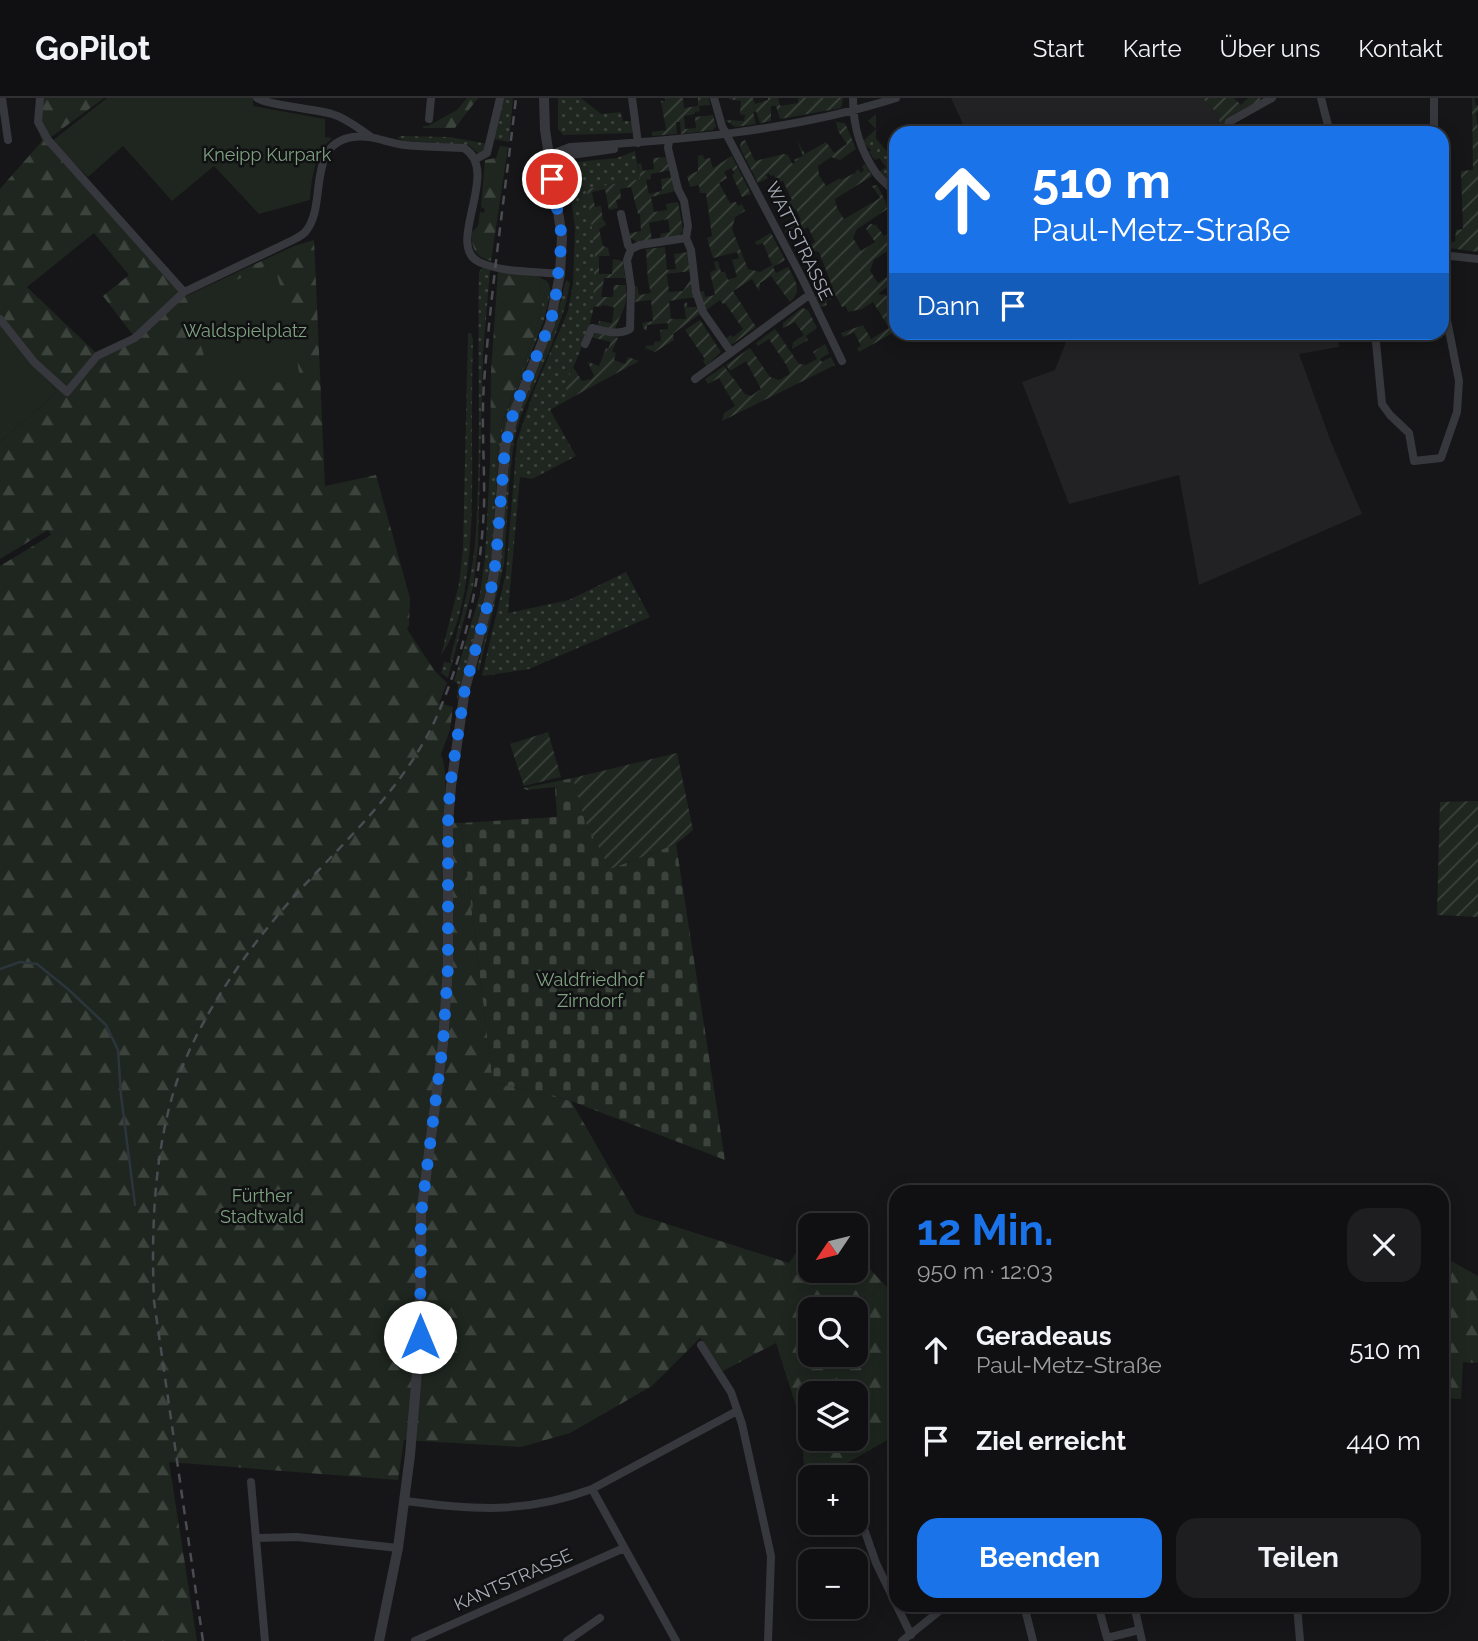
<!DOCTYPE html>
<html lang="de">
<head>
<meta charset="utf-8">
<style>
	body { margin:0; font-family:Raleway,sans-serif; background:#1e1e20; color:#f1f3f6; height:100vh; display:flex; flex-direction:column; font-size:26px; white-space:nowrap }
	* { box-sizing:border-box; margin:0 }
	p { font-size:23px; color:#9c9d9f }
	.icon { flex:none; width:38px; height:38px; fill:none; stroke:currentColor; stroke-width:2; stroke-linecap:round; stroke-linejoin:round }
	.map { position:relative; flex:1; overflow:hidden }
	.side { position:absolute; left:889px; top:1087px; width:560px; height:427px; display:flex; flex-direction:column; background:#101012; border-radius:21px; box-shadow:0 4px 18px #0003,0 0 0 2px #303032 }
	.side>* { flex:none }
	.banner { position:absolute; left:889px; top:28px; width:560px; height:214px; border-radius:21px; box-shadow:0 4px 18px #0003,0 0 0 2px #303032; background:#1a73e8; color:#fff; overflow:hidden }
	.needle { width:46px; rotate:235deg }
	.fabs { position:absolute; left:798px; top:1115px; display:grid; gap:14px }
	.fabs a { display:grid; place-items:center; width:70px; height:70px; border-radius:14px; background:#101012; box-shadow:0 4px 18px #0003,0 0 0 2px #303032; font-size:35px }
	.pin { position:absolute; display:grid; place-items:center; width:60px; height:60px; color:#fff; margin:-30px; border:4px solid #fff; border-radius:50%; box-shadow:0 2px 7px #0007 }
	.me { position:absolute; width:77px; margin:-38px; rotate:0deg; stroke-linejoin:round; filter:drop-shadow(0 0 5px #0008) }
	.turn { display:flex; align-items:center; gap:24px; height:147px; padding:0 28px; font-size:32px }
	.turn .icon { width:91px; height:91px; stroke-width:2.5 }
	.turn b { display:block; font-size:49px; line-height:60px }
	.then { display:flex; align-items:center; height:66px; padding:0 28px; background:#0003; gap:14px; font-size:26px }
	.round { display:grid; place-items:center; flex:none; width:74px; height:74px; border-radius:21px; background:#1e1e20 }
	.head { display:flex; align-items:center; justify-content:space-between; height:119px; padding:0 28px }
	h1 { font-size:42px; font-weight:700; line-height:52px; color:#1a73e8 }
	.action { display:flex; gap:14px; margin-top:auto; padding:14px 28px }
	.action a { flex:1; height:80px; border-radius:21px; background:#1a73e8; color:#fff; font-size:28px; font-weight:700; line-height:80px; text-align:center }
	.action a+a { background:#1e1e20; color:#f1f3f6 }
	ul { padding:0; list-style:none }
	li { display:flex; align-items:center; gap:21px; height:91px; padding:0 28px }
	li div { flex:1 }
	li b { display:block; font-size:26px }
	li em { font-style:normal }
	header { display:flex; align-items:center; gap:42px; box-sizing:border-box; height:98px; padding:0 35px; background:#101012; border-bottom:2px solid #303032 }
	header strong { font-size:33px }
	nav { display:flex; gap:38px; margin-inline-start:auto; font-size:24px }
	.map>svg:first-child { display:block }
</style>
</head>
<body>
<header>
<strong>GoPilot</strong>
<nav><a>Start</a><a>Karte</a><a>Über uns</a><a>Kontakt</a></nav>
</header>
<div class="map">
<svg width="1478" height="1543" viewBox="0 0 1478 1543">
	<defs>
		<pattern id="grass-dots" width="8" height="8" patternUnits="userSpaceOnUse" patternTransform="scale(1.75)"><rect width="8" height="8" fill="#1e261f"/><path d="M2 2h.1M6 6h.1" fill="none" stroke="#3c433d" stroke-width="1.8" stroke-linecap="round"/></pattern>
		<pattern id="forest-firs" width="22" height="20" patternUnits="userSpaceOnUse" patternTransform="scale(1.75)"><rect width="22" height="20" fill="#1e261f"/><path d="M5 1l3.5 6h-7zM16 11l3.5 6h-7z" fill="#3c433d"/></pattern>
		<pattern id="cemetery-stones" width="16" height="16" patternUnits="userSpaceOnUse" patternTransform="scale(1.75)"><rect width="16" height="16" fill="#1e261f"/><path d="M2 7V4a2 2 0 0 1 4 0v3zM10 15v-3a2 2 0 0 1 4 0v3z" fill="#3c433d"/></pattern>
		<pattern id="garden-furrows" width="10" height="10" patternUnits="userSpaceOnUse" patternTransform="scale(1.75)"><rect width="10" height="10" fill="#1e261f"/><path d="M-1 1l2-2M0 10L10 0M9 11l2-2" fill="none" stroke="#3c433d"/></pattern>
	</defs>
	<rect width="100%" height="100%" fill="#161618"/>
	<path fill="#222225" d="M 951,0 L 1202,0 L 1217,15 L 1223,35 L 967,35 Z
		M 1062,235 L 1336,235 L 1339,249 L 1299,256 L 1331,344 L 1362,416 L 1199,487 L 1179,377 L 1069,406 L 1022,284 L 1055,272 L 1066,244 Z"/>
	<path fill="url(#grass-dots)" d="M 501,0 L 513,0 L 509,44 L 494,41 Z
		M 558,0 L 581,0 L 601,16 L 621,14 L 623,23 L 632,23 L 632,35 L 563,37 L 558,31 Z
		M 876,16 L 876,41 L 896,63 L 896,82 L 892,86 L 879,74 L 886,69 L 879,60 L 875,62 L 869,54 L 871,52 L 862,44 L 876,31 L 868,23 Z
		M 401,38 L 450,39 L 488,46 L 484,54 L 479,56 L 469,47 L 406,43 L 397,40 Z
		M 635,53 L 640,81 L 587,91 C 594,135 603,185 589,228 C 583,249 573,269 565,289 L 571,300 L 550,312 L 576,358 L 532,381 L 520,379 L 508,515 L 569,502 L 626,474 L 650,519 L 529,571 L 483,578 L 482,577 L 506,475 L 517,343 L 533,295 L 568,213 L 573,186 L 575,131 L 568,74 L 576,64 L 617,60 Z
		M 482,170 L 490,172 L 483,256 L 478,448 L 473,489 L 448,580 L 441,575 L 444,564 L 452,565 L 450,561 C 460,523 471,486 475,446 C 482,356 477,265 479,174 Z
		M 536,178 L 547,183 L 551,192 L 544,222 L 508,316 L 498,366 L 491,460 L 485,496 L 457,603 L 458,586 L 454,583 L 480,496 L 485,460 L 490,366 L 496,366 L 502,326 L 534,238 L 545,195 Z
		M 566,182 L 570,185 L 565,209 L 551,249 L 521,317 L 514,342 L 509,386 L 504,466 L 479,573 L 477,571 L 496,492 L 509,353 L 517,318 L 553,233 Z
		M 468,235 L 471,235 L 473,241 C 472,273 472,305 472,337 C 472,394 476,511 441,557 L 459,486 L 463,451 Z"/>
	<path fill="url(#forest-firs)" fill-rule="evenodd" d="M 37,0 L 104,0 L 47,42 L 184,199 L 294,148 L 314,142 L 325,388 L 376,377 L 410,500 L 409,527 L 407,531 L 434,572 L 447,585 L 439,605 L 453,609 L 450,632 L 441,656 C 448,674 445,701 443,724 L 461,725 L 493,984 L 571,1003 L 636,1116 L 789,1165 L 810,1134 L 810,1172 L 856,1172 L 856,1156 L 896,1199 L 896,1337 L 823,1379 L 810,1379 L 810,1387 L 805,1390 L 802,1327 L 776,1245 L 723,1273 L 700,1240 L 652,1288 L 570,1335 L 521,1349 L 404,1342 L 398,1382 L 169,1364 L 197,1543 L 0,1543 L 0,468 L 51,437 L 48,432 L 0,461 L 0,344 L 57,294 L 0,219 L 0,91 L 42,43 L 35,23 ZM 94,135 L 129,177 L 103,198 L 133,237 L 95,254 L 27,189 ZM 810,1211 L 856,1211 L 856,1256 L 810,1256 ZM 810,1295 L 856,1295 L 856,1340 L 810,1340 Z
		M 467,0 L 478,0 L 455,30 L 423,30 L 423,28 L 428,28 L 457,12 Z
		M 500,48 L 508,49 L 491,163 C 475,159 471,150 472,134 L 478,128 L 480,114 L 484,115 L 485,111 L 481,109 L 485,62 L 496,60 Z
		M 498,173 L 536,178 L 545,195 L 534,238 L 502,325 L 496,366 L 490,366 L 491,274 Z
		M 1442,1158 L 1478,1178 L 1478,1265 L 1463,1264 L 1461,1301 L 1442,1300 Z"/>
	<path fill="url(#cemetery-stones)" d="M 573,680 L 585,723 L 610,771 L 676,746 L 725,1062 L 571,1003 L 493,984 L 461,725 L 557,719 L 555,689 L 527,692 L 523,690 Z"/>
	<path fill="#1e261f" d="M 107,0 L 253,0 L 253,8 L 325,21 L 325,39 L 332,40 C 314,57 312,79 310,102 L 259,116 L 214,68 L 172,103 L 123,48 L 88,79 L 52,43 Z
		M 273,164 L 290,220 L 301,286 L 211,280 L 188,206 Z
		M 0,219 L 57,294 L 0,344 Z"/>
	<path fill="url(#garden-furrows)" d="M 665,0 L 683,0 L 684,10 L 698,8 L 698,0 L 709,0 L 710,7 L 699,8 L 700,13 L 695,14 L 695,16 L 684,18 L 685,31 L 696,30 L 695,19 L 713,17 L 716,29 L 713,32 L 681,36 L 680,24 L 676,24 L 677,36 L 652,38 L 652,34 L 666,32 L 661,3 L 665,3 Z
		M 730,0 L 753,0 L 755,6 L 768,2 L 768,0 L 778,0 L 780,8 L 798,5 L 798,0 L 843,0 L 841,10 L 780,21 L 776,8 L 771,8 L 771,23 L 760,25 L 756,13 L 753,14 L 756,26 L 735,29 L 725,22 L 744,23 L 745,17 L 740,16 L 741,3 L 728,1 Z
		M 1202,0 L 1234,0 L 1241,7 L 1248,0 L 1260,0 L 1261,3 L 1228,22 L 1221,29 L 1217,15 Z
		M 1472,0 L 1474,0 L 1476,7 L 1478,7 L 1478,14 L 1476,15 L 1478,31 L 1478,154 L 1442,149 L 1442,132 L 1445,132 L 1446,144 L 1455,144 L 1456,132 L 1463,131 L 1461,73 L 1473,72 Z
		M 836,24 L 845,25 L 856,51 L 840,62 L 831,59 L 818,68 L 819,77 L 826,88 L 840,80 L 841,82 L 855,75 L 858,71 L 861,75 L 864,72 L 862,68 L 865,66 L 872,78 L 835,101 L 837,110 L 844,121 L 880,100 L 872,88 L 877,87 L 889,110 L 857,131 L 853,140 L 861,153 L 875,144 L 866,131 L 870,126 L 876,127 L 884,138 L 896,130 L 896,147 L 874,162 L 870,173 L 878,185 L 894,174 L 896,182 L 878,196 L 886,197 L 896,214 L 896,233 L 859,254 L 857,250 L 861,248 L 854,234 L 843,239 L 841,235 L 863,227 L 871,241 L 889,230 L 873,204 L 862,211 L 848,214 L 846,208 L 842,209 L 836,198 L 826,203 L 827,207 L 821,209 L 816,199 L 833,190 L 819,154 L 810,152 L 808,148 L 815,144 L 808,129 L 794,136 L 792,132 L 784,135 L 789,128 L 801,122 L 796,111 L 791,113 L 787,106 L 792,102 L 783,83 L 777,84 L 774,77 L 771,78 L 769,75 L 766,77 L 768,80 L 758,85 L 740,50 L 741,44 L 745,42 L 755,63 L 784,56 L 788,57 L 792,66 L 796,64 L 794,62 L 803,58 L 797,43 L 805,56 L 826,44 L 834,55 L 847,46 L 838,33 Z
		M 703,57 L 704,61 L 710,60 L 713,70 L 732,58 L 751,96 L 742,99 L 732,77 L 735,75 L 731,70 L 724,74 L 727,80 L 719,85 L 730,105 L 736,104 L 738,108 L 742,106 L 745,113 L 735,119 L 732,131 L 748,171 L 760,174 L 772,167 L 763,145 L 757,147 L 755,144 L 771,135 L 785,162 L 773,169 L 776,175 L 788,169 C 795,182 803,193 790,204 L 771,178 L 760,185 L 759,193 L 752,181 L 733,193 L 756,229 L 731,247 L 726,240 L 731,237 L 733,239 L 743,231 L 725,205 L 723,206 L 720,202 L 705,213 L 698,194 L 704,193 L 705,199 L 715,197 L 710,174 L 716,172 L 714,164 L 718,163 L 721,174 L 725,174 L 728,182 L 737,179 L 732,162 L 739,160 L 737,154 L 713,160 L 707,140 L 712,138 L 706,95 L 700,95 L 699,87 L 690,89 L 687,78 L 698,73 L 698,58 Z
		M 667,59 L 671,72 L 651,76 L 651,81 L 646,82 L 649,96 L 662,93 L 661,81 L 673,79 L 676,93 L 651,99 L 654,114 L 667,112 L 666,106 L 678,104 L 683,132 L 680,137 L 661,141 L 660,136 L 670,134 L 668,121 L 649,125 L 652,142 L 637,144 L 628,139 L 627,136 L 641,133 L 640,116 L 638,116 L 631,89 L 620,91 L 621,101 L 616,102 L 618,110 L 609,112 L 605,91 L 592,94 L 595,109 L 601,108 L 603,123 L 605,123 L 606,127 L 599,131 L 603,148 L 608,150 L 610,158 L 599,158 L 599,176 L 612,176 L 613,161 L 623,163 L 625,180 L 604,180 L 601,199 L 613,199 L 614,187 L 626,187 C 628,210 621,213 615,232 L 598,228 L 599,223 L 612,225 L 614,209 L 602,207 L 601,209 L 593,208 L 595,155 L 587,91 L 640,81 L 638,66 L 641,65 L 643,73 L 654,71 L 653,60 Z
		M 665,149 L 667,172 L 676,171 L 674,156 L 689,154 L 690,173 L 667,176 L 669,194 L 683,193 L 691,181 L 695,199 L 669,203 L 671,221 L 686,221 L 684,205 L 687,204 L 687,209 L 698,209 L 701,215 L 673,236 L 674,242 L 655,254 L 645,250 L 646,248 L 654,247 L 654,244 L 661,243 L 660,232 L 668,231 L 668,225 L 647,227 L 647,233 L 644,231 L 642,225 L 653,223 L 651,202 L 634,204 L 634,189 L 637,188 L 639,197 L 651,195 L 648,183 L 646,151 Z
		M 802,210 L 808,212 L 817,230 L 806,238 L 808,242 L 792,251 L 793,244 L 804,237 L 795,224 L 783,230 L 783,225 Z
		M 700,222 L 721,254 L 706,268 L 703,263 L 705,261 L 685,232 Z
		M 775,231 L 799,266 L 806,267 L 817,261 L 813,254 L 825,246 L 829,255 L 820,261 L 822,264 L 831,259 L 835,267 L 722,323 L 724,315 L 735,308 L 719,280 L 708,286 L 705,281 L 724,268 L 745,296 L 751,298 L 761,291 L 746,263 L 730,273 L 726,267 L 750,250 L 770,279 L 779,282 L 790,276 L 787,268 L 769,241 L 758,248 L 756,245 Z
		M 597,234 L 618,240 L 612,253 L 616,255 L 614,262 L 625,266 L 628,259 L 639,263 L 571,300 L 565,289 L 573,269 L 582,283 L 591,281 L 594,278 L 588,264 L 599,268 L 606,250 L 608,251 L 611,244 L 591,239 L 592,235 Z
		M 548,634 L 561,679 L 524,688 L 510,646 Z
		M 677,655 L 693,732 L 676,746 L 610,771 L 585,723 L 573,680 Z
		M 1478,703 L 1478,819 L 1437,817 L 1440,704 Z"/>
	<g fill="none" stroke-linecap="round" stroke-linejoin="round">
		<path stroke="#2c353c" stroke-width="2.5" d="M 0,871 L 20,864 L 37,866 L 68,891 L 106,927 L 118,952 L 121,997 L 135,1107"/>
		<path stroke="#37383d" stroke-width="8" d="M 2,0 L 8,42
			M 40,0 L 38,24 L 48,42 L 184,194
			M 257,0 C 267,7 315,11 332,16 C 346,20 358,30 370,38
			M 632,0 L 638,45
			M 714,0 L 722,28 L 802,180 L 842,263
			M 853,0 C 853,29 860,52 876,75 C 882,83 890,88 896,96
			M 1321,0 L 1330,35
			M 1434,0 L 1434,35
			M 429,21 L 431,0
			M 1228,35 L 1227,30 L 1229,24 L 1272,0
			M 669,43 L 668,50 L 678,91 L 684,103 L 688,128 L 686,140 L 691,152 L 696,194 L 703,214 L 731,254
			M 549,57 L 570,49 C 680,42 790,34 896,0
			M 554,57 L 571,57 L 614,51
			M 476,61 L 487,55 L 500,0
			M 621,116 L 628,147 L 631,151
			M 1442,157 L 1478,161
			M 0,221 L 34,264 L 67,294 L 97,258 L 135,240 L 184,194 L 293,142 C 297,140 303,137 306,133 C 328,106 305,46 353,39 C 371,36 387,45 405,47 C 425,49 444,49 464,50 C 502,73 444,147 479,164 C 502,175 535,173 560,176
			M 1375,234 L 1382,306 L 1390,317 L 1409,335 L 1414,363 L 1441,360 L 1457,314 L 1459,283 L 1442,197
			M 585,246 L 592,230 C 605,233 618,238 630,231 L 631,189 L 627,162 L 631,151 L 640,147 L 686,140
			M 695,281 L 809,197
			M 701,1247 L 731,1294 L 742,1326 L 771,1458 L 768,1543
			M 850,1378 L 850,1379
			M 251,1384 L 265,1543
			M 592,1391 L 676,1543
			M 405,1403 C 474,1412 525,1416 592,1391 L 737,1313
			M 856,1408 L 876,1465 L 911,1537
			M 257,1440 L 297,1439 L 398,1450
			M 1024,1507 L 1033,1543
			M 1098,1507 L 1107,1540 L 1139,1532
			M 1134,1507 L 1142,1543
			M 1297,1507 L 1300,1543
			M 415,1543 L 624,1450
			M 567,1543 L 600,1520
			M 902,1543 L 947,1507"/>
		<path stroke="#37383d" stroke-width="10" d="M 379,1543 L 398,1450 L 410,1357 L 420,1239 L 421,1117 L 443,945 L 448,868 L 448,725 L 451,688 L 465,591 L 490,498 L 496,462 L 505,349 L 515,312 L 550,226 L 560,176 L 562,139 L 545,32 L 544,0"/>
		<path stroke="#4a4c52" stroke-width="2.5" stroke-dasharray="9 7" stroke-linecap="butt" d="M 203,1543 L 154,1203 C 151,1131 154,1052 177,983 C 201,915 252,844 300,792 C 350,738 406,687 437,618 C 465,554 481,480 484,409 C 485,368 481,327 484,285 C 491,190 505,95 516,0"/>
	</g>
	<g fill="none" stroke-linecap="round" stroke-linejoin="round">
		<path stroke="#1a73e8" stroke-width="12" stroke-dasharray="0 21.6" d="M 420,1239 L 421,1117 L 443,945 L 448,869 L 448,725 L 450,688 L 465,590 L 490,498 L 496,462 L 505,349 L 514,312 L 550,226 L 555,206 L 562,139 L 552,81"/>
	</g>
	<g text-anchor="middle" stroke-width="5" stroke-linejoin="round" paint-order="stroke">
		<g font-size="18" fill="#7fa381" stroke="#111113">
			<text x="267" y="63">Kneipp Kurpark</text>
			<text x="245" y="239">Waldspielplatz</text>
			<text x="590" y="888">Waldfriedhof<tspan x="590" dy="21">Zirndorf</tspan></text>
			<text x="262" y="1104">Fürther<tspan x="262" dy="21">Stadtwald</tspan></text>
		</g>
		<g font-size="18" fill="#a8adb8" stroke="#111113">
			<text transform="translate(799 143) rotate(64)" y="6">WATTSTRASSE</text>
			<text transform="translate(513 1482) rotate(-24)" y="6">KANTSTRASSE</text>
		</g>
	</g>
</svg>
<div class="fabs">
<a><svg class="needle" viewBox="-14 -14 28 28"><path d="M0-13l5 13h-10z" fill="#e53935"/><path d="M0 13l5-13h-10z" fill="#9c9d9f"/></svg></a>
<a><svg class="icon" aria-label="search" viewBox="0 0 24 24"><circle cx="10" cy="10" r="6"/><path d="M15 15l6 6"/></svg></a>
<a><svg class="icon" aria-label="layers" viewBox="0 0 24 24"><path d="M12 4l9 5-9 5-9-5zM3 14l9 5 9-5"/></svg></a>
<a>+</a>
<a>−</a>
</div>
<div class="pin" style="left:552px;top:81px;background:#d93025"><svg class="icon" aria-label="arrive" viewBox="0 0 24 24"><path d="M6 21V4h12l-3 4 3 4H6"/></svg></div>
<svg class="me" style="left:420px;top:1239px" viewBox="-20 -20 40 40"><circle r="19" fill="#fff"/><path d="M0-13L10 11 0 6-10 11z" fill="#1a73e8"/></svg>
<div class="banner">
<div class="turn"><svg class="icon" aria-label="ahead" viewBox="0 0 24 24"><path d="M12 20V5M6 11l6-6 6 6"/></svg><div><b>510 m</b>Paul-Metz-Straße</div></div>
<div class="then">Dann<svg class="icon" aria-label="arrive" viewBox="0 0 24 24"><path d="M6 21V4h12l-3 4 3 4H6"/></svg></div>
</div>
<section class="side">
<div class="head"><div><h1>12 Min.</h1><p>950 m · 12:03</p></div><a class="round"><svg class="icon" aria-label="close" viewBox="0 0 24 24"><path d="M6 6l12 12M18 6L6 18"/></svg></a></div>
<ul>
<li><svg class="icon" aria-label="ahead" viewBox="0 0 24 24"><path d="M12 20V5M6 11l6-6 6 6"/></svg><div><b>Geradeaus</b><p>Paul-Metz-Straße</p></div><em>510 m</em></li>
<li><svg class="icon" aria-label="arrive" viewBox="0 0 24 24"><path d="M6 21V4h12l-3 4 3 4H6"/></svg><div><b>Ziel erreicht</b></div><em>440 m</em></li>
</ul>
<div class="action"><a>Beenden</a><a>Teilen</a></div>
</section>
</div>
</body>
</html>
